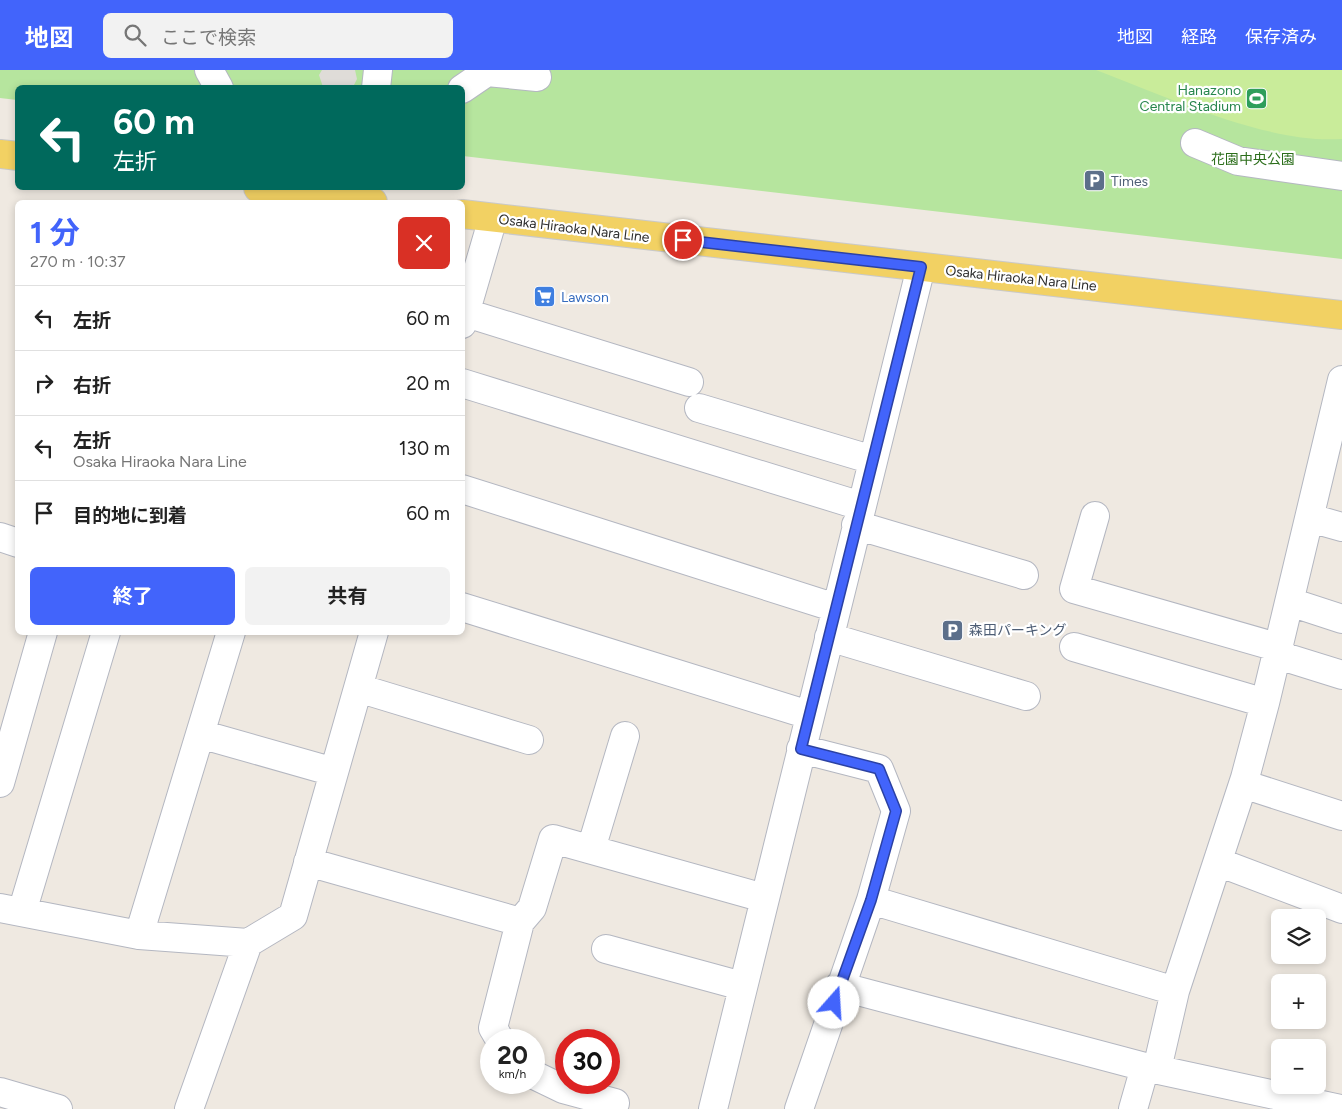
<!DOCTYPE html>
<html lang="ja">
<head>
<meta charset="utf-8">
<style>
	body { margin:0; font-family:Figtree,"Noto Sans JP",sans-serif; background:#f2f2f2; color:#222; height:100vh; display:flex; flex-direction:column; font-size:19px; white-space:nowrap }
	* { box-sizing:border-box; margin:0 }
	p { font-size:16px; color:#767676 }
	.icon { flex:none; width:28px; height:28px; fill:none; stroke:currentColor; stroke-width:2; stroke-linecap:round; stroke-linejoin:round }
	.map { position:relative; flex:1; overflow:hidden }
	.panel { position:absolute; left:15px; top:130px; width:450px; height:435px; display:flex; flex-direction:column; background:#fff; border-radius:8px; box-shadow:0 2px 8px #0003 }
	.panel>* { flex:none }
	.banner { position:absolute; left:15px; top:15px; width:450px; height:105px; border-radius:8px; box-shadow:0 2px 8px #0003; background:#00695c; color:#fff; overflow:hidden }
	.controls { position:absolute; left:1271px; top:839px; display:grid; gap:10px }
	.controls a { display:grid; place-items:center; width:55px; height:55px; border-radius:8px; background:#fff; box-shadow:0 2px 8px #0003; font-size:25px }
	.speed { position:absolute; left:480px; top:959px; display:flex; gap:10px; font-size:25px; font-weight:700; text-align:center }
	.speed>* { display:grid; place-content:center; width:65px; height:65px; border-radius:50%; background:#fff; box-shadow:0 2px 8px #0003; line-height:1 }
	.speed small { font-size:12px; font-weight:400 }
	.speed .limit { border:8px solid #d22; background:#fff; color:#111 }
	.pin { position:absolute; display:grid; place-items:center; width:42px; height:42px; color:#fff; margin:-21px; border:2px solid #fff; border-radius:50%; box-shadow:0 1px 5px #0007 }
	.me { position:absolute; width:55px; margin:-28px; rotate:19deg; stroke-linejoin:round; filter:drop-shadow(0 0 4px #0008) }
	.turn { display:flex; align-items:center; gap:18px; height:105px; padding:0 15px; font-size:22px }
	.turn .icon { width:65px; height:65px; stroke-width:2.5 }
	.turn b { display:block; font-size:35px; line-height:42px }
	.round { display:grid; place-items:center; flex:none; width:52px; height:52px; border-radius:8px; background:#f2f2f2 }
	.headline { display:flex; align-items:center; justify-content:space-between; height:85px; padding:0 15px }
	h1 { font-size:30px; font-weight:700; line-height:38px; color:#4264fb }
	.button { display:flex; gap:10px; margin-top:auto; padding:10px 15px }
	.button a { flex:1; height:58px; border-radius:8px; background:#4264fb; color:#fff; font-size:20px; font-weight:700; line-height:58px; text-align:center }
	.button a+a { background:#f2f2f2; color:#222 }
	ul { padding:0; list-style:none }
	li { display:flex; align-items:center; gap:15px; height:65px; padding:0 15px; border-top:1px solid #e0e0e0 }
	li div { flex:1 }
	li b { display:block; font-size:19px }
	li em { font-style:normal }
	header { display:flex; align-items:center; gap:30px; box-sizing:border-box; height:70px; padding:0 25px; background:#4264fb; color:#fff }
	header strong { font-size:24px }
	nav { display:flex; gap:28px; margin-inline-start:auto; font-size:18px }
	.search { width:350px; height:45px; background:#f2f2f2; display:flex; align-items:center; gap:12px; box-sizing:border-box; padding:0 18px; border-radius:8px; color:#767676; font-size:19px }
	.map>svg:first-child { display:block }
</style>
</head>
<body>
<header>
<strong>地図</strong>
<div class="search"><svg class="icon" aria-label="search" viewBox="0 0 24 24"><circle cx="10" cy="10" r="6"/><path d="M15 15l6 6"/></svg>ここで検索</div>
<nav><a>地図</a><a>経路</a><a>保存済み</a></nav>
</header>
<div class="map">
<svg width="1342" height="1039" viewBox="0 0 1342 1039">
	<rect width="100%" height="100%" fill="#efe9e1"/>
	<path fill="#b6e59e" d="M 0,0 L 1342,0 L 1342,189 L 463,86 L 462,18 L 18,18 L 17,30 L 0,28 Z"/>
	<path fill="#c9ec9a" d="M 1096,0 L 1342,0 L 1342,69 C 1266,74 1168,27 1096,0 Z"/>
	<path fill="#dfdcd8" d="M 322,0 L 355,0 L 357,9 L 353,17 L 323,17 L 319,5 Z"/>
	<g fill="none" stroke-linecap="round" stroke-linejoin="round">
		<defs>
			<path id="minor" d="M 209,0 L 219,18
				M 487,2 L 537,7
				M 376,18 L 378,0
				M 462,19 L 487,2 L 483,0
				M 1195,73 L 1238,91 L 1342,106
				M 466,243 L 689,312
				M 462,254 L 493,148
				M 462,313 L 861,436
				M 699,338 L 873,390
				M 462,419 L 836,538
				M 1095,446 L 1074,519 L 1280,578
				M 1310,448 L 1342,457
				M 856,455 L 1024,505
				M 0,467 L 18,473
				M 1290,532 L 1342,549
				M 462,537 L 809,645
				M 829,567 L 1026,626
				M 1074,577 L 1265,633
				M 1278,585 L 1342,605
				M 358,618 L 529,670
				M 200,664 L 334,702
				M 801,679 L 879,699 L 896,741 L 871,830 L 1175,921
				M 0,713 L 43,562
				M 1243,714 L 1342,746
				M 591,779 L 625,666
				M 308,792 L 520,852
				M 1218,792 L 1342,839
				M 0,838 L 139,865 L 248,873 L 293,846 L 374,562
				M 22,842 L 106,562
				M 139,865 L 231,562
				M 606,879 L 742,916
				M 839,916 L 1145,997 L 1340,1039
				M 500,970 L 493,958 L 520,852 L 532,838 L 553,769 L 764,828
				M 1157,999 L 1175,921 L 1245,708 L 1265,633 L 1342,310
				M 534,1005 L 563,1019 L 615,1033
				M 0,1022 L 58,1039
				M 189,1039 L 248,873
				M 713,1039 L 921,197
				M 799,1039 L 871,830
				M 1133,1039 L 1145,997"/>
			<path id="major" d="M 0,84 L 18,86
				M 258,118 L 373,132
				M 462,144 L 1342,245"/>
		</defs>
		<use href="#minor" stroke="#b4b7c1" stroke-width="30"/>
		<use href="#major" stroke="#c9c9c9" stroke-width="30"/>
		<use href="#minor" stroke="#fff" stroke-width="28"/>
		<use href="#major" stroke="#f2d163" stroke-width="28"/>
	</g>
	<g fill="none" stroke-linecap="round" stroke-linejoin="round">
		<defs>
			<path id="route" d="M 683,170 L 921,197 L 801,679 L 879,699 L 896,741 L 871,830 L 834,933"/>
		</defs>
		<use href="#route" stroke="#2b41a3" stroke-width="12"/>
		<use href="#route" stroke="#4264fb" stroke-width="9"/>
	</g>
	<defs>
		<symbol id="stadium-square" viewBox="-11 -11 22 22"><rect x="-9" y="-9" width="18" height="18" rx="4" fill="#2e9e5b" stroke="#fff"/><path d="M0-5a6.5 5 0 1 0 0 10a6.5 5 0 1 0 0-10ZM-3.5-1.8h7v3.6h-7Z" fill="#fff"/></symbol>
		<symbol id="parking-square" viewBox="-11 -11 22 22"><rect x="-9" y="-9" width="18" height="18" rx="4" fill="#5c6f8a" stroke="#fff"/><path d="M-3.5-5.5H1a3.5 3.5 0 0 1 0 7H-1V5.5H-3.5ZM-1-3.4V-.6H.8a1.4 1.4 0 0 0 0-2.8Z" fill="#fff"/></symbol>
		<symbol id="supermarket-square" viewBox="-11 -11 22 22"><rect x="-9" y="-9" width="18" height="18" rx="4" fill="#3f7fe0" stroke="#fff"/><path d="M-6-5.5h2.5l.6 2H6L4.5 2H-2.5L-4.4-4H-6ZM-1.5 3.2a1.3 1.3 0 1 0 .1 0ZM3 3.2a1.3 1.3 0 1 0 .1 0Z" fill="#fff"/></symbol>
	</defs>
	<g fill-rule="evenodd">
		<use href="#stadium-square" x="1244" y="16" width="25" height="25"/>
		<use href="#parking-square" x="1082" y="98" width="25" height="25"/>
		<use href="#supermarket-square" x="532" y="214" width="25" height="25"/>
		<use href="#parking-square" x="940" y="548" width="25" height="25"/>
	</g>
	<g text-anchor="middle" stroke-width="4.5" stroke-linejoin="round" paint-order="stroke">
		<g font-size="14" fill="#27864d" stroke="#fff" text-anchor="end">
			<text x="1241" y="25">Hanazono<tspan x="1241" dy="16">Central Stadium</tspan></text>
		</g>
		<g font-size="14" fill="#2c6e1b" stroke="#fff">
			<text x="1253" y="94">花園中央公園</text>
		</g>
		<g font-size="14" fill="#4e5e75" stroke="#fff" text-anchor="start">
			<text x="1111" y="116">Times</text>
			<text x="969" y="565">森田パーキング</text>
		</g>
		<g font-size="14" fill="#2e2e2e" stroke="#fff">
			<text transform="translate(574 158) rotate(7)" y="5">Osaka Hiraoka Nara Line</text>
			<text transform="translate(1021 208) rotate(6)" y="5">Osaka Hiraoka Nara Line</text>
		</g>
		<g font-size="14" fill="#366cbe" stroke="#fff" text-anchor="start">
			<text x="561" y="232">Lawson</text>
		</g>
	</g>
</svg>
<div class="controls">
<a><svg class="icon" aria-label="layers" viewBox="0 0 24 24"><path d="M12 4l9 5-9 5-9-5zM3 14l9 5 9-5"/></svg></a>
<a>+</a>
<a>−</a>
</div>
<div class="speed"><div>20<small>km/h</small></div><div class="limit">30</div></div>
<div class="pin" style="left:683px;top:170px;background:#d93025"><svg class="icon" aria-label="arrive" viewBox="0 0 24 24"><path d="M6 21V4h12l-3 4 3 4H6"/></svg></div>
<svg class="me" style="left:834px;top:933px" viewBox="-20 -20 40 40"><circle r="19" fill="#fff"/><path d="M0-13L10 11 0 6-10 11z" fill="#4264fb"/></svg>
<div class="banner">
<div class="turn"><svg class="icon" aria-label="left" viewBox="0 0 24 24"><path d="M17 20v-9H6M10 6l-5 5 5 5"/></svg><div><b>60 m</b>左折</div></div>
</div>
<section class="panel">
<div class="headline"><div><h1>1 分</h1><p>270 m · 10:37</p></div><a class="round" style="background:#d93025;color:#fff"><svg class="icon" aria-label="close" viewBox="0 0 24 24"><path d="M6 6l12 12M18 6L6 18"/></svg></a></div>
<ul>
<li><svg class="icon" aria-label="left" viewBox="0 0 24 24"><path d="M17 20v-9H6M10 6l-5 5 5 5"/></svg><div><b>左折</b></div><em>60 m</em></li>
<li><svg class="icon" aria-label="right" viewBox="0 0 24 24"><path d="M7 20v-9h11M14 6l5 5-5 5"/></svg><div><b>右折</b></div><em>20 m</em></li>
<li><svg class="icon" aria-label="left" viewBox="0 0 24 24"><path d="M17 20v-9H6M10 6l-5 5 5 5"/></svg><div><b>左折</b><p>Osaka Hiraoka Nara Line</p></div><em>130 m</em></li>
<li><svg class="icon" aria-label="arrive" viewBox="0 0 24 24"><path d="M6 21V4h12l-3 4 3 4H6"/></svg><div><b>目的地に到着</b></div><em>60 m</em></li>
</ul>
<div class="button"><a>終了</a><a>共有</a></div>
</section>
</div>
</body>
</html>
